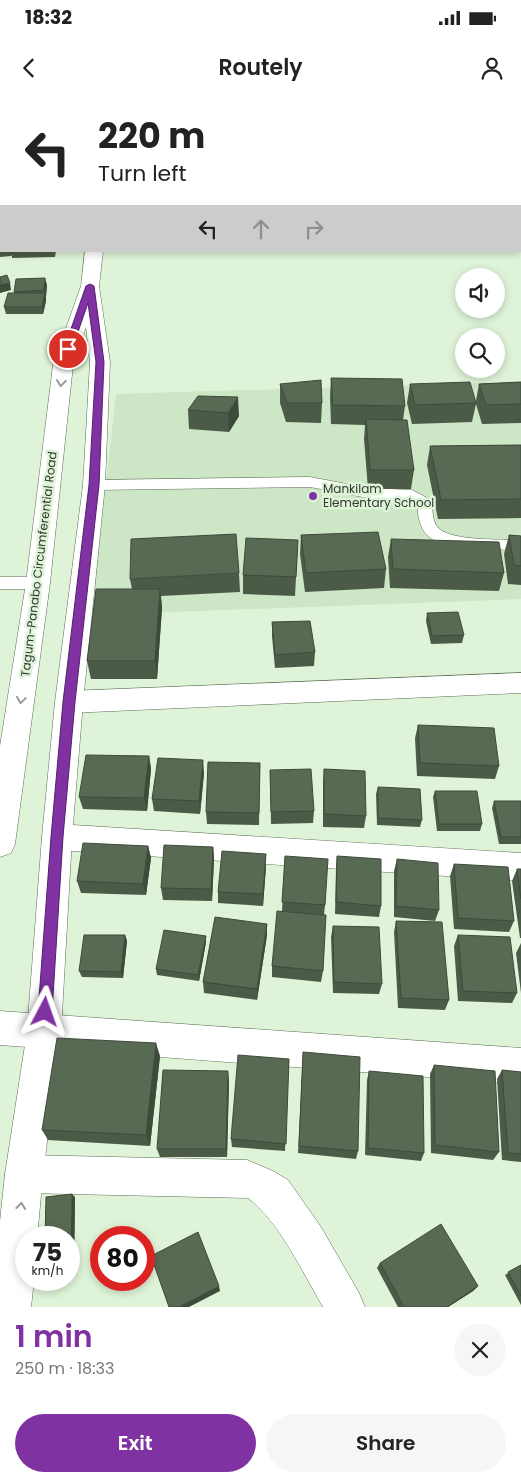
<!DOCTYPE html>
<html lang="en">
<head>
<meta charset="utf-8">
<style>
	body { margin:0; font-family:Poppins,sans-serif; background:#f6f6f6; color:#222; height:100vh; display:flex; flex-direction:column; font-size:19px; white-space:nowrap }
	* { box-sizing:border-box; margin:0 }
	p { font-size:16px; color:#767676 }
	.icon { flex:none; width:28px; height:28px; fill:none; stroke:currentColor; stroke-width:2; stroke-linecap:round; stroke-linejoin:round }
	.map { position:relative; height:1207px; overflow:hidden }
	.sheet { display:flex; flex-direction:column; background:#fff; flex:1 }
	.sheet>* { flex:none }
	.banner { position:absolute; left:0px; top:0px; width:521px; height:152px; box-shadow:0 2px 8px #0003; background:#fff; color:#222; overflow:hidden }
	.controls { position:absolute; left:455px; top:168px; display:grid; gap:10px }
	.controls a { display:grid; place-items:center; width:50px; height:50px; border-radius:50%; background:#fff; box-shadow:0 2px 8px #0003; font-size:25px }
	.speed { position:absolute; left:15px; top:1126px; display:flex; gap:10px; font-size:25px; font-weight:700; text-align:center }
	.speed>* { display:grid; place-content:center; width:65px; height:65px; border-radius:50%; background:#fff; box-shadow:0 2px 8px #0003; line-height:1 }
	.speed small { font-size:12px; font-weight:400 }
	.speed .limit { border:8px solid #d22; background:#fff; color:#111 }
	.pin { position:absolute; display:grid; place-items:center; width:42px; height:42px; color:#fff; margin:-21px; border:2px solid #fff; border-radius:50%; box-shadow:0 1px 5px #0007 }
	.me { position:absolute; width:55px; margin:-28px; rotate:4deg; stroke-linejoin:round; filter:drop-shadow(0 0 4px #0008) }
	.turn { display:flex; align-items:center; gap:18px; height:105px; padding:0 15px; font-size:22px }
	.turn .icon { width:65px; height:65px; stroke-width:2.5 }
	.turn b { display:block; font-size:35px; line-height:42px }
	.lanes { display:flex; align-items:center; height:48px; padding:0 15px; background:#0003; justify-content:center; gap:25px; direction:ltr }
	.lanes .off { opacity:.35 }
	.round { display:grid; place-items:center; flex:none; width:52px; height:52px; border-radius:26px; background:#f6f6f6 }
	.overview { display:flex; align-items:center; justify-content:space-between; height:85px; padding:0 15px }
	h1 { font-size:30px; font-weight:600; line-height:38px; color:#8032a3 }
	.button { display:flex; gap:10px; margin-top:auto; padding:10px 15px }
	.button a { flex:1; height:58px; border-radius:30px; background:#8032a3; color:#fff; font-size:20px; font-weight:600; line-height:58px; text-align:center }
	.button a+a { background:#f6f6f6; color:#222 }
	.status { display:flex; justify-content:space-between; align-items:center; height:35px; padding:0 25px; background:#fff; direction:ltr }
	.status svg { height:14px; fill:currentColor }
	header { display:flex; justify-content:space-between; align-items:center; height:65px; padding:0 15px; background:#fff; font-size:22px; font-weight:600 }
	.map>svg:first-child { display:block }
</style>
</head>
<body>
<div class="status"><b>18:32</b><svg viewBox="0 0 49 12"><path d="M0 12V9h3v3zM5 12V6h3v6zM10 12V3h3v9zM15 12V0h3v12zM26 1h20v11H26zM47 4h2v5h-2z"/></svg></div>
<header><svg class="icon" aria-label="back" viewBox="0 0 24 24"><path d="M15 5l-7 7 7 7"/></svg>Routely<svg class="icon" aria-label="person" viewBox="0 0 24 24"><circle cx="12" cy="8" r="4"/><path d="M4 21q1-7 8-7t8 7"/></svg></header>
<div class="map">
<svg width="521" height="1207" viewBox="0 0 521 1207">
	<rect width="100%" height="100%" fill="#def3d7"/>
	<path fill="#cde6c5" d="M 521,282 L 521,499 L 91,515 L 116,294 Z"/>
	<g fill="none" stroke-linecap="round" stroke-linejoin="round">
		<defs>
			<path id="service" d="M 0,46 L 1,46 L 1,52 L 0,52 Z
				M 310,377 L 368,388 L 412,390 L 429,399 C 434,406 431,416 436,425 C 445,442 503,439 521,440 L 521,450 C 498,449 442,452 426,434 C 419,425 418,415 417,404 L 409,400 L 368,398 L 310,387 L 94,390 L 89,388 L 87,385 L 89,382 L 94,380 Z
				M 0,477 L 38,477 L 44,479 L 46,483 L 44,487 L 38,489 L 0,489 Z"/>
			<path id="minor" d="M 521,573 L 521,593 L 69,613 L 59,610 L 55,602 L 59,594 L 69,591 Z
				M 57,724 L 521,753 L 521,781 L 57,750 L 46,746 L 42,737 L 46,728 Z
				M 0,911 L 521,948 L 521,984 L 0,945 Z
				M 24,1055 L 247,1060 L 273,1071 L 288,1080 L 321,1127 L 359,1193 L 365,1207 L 323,1207 C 303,1173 279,1121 248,1098 L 24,1093 L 11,1087 L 5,1074 L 11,1061 Z"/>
			<path id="trunk" d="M 106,0 L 120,0 L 120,1 L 106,1 Z
				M 85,151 L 103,151 L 99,186 L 110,262 L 105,385 L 83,602 L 72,737 L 61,932 L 43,1074 L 37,1138 L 26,1138 L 26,1180 L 34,1180 L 31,1207 L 0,1207 L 0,1121 L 5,1074 L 27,932 L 42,737 L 55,602 L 83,385 L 90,262 L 86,227 L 73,265 L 50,483 L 15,744 L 11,753 L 0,757 L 0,646 L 26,483 L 53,265 L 81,186 Z"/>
		</defs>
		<use href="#service" stroke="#5b6d55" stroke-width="1"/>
		<use href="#minor" stroke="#5b6d55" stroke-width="1"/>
		<use href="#trunk" stroke="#5b6d55" stroke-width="1"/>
		<use href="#service" fill="#fff" fill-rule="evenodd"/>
		<use href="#minor" fill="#fff" fill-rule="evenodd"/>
		<use href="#trunk" fill="#fff" fill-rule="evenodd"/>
	</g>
	<path fill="#4c5b47" d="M 1,100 L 1,151 L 56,151 L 55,157 L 12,158 L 12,155 L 11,156 L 0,157 L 0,105 Z
		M 47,185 L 46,196 L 46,201 L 43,214 L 6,214 L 4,207 L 14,193 L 14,192 Z
		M 331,278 L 405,306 L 403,320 L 414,370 L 411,389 L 368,389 L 364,339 L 365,325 L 331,324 L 330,297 Z
		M 521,282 L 521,323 L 482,324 L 476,304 L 472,322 L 412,324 L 407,303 L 410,284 L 476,301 L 479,284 Z
		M 280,284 L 322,303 L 321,323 L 286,322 L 280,303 Z
		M 198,296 L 239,316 L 229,332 L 189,329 L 188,310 Z
		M 521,345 L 521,418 L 438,419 L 427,365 L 430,346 Z
		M 301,435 L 386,469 L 384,488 L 305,492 L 300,454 Z
		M 509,435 L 521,436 L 521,485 L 508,484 L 504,454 Z
		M 391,439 L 504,473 L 499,491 L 390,488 L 388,457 Z
		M 298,440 L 295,496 L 243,494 L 243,475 Z
		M 239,473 L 240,492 L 161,496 L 162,508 L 157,579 L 91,579 L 87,561 L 132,489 L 130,479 Z
		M 427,513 L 464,535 L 462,543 L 431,544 L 426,521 Z
		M 272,522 L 315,552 L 314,566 L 275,568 L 272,536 Z
		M 418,625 L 499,666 L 495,679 L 417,676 L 415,638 Z
		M 149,656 L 151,669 L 147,711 L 83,709 L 79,697 Z
		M 260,663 L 259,725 L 207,724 L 206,712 Z
		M 324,669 L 366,716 L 364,728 L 323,727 L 323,682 Z
		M 270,670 L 314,711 L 313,723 L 271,724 Z
		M 204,673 L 200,714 L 154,711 L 152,699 Z
		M 378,687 L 422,720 L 420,727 L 377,725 L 376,694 Z
		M 435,691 L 482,724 L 480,731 L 437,731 L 433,697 Z
		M 494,701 L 521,701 L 521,744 L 499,744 L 492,708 Z
		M 148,746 L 151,758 L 146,795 L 81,793 L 77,781 Z
		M 213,747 L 214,759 L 212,801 L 163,800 L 161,788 Z
		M 285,756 L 325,805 L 324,815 L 323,871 L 321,882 L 272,877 L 272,866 L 282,811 Z
		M 337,756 L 381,806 L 379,817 L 335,814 L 336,768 Z
		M 397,759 L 439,810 L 435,821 L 394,817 L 394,771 Z
		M 454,764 L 514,821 L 509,832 L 454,829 L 450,776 Z
		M 266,766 L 263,806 L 218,803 L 218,792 Z
		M 517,769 L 521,769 L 521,838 L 520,838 L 512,781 Z
		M 396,821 L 449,900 L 445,910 L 398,908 L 394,832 Z
		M 267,824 L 267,835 L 257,900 L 204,893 L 203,882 Z
		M 333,826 L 382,884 L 379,894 L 333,893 L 331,837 Z
		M 125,835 L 127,841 L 123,878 L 82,877 L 79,871 Z
		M 458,835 L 517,893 L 512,903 L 458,901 L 454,846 Z
		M 206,836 L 206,842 L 199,881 L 157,875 L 156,869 Z
		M 521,843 L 521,893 L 516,853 Z
		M 303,952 L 358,1051 L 356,1059 L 298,1053 Z
		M 160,956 L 150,1046 L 48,1040 L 42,1030 Z
		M 289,959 L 285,1051 L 232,1047 L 231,1039 Z
		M 434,965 L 499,1052 L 493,1060 L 431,1053 L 430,974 Z
		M 502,970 L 521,972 L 521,1062 L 502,1060 L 497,979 Z
		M 369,971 L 424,1053 L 421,1061 L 365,1055 L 367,980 Z
		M 229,980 L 227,1057 L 160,1057 L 157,1049 Z
		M 75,1097 L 74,1165 L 69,1165 L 69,1138 Z
		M 380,1163 L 478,1186 L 473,1191 L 448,1207 L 398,1207 L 377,1168 Z
		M 521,1165 L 521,1205 L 505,1175 Z"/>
	<path fill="#3e4a3a" d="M 1,56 L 1,64 L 0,64 L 0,57 Z
		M 45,178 L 47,185 L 46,196 L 46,201 L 43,214 L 42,207 L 45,194 L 44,190 Z
		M 10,183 L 11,190 L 0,193 L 0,185 Z
		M 238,297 L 239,316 L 229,332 L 228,313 Z
		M 160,489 L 162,508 L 157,579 L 155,561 Z
		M 149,656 L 151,669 L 147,711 L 144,698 Z
		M 203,660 L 204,673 L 200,714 L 199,701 Z
		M 148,746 L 151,758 L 146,795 L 143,784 Z
		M 213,747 L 214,759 L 212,801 L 211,789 Z
		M 266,754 L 266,766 L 263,806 L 263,794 Z
		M 267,824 L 267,835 L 257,900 L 257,889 Z
		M 125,835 L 127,841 L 123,878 L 121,872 Z
		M 206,836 L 206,842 L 199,881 L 198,875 Z
		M 156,943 L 160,956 L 150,1046 L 146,1035 Z
		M 228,971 L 229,980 L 227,1057 L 226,1049 Z
		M 72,1094 L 75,1097 L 74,1165 L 71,1162 Z
		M 219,1186 L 220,1191 L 189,1207 L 179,1207 Z
		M 478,1186 L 473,1191 L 448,1207 L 447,1207 Z"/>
	<path fill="#586a53" stroke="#3e4a3a" d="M 0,49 L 1,49 L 1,56 L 0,57 Z
		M 1,100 L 1,121 L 0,121 L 0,105 Z
		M 0,128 L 1,128 L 1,149 L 0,149 Z
		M 7,175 L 10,183 L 0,185 L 0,177 Z
		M 45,178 L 44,190 L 14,192 L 16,179 Z
		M 8,193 L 45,193 L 42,207 L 4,207 Z
		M 331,278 L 402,279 L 405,306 L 333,305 Z
		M 321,280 L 322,303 L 287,303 L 280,284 Z
		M 470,282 L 476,303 L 415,305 L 410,284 Z
		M 521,282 L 521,304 L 486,305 L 479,284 Z
		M 198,296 L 238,297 L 228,313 L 188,310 Z
		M 366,319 L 407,320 L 414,370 L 370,370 Z
		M 521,345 L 521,399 L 441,400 L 430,346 Z
		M 378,432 L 386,469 L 306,473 L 301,435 Z
		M 236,434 L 239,473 L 130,479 L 131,439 Z
		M 509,435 L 521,436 L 521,466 L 514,465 Z
		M 246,438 L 298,440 L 296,477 L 243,475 Z
		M 391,439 L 499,442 L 504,473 L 393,469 Z
		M 96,489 L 160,489 L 155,561 L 87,561 Z
		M 458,512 L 464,535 L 432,536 L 427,513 Z
		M 310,521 L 315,552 L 275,555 L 272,522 Z
		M 418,625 L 494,628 L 499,666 L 420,663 Z
		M 86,655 L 149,656 L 144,698 L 79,697 Z
		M 158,658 L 203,660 L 199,701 L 152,699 Z
		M 208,662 L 260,663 L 259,713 L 206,712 Z
		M 311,669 L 314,711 L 271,712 L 270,670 Z
		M 324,669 L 365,671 L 366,716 L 324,714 Z
		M 378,687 L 420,689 L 422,720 L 378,718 Z
		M 435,691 L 477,691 L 482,724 L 439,724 Z
		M 494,701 L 521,701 L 521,737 L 501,737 Z
		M 83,743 L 148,746 L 143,784 L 77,781 Z
		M 164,745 L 213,747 L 211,789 L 161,788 Z
		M 222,751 L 266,754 L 263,794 L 218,792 Z
		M 285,756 L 328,759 L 325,805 L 282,802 Z
		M 337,756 L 381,759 L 381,806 L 336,802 Z
		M 397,759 L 438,763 L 439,810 L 396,806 Z
		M 454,764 L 508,767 L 514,821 L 458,818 Z
		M 517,769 L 521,769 L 521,799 Z
		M 277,811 L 326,815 L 323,871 L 272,866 Z
		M 215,817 L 267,824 L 257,889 L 203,882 Z
		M 396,821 L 442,822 L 449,900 L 401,898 Z
		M 333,826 L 379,827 L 382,884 L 334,882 Z
		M 164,830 L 206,836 L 198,875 L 156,869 Z
		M 84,835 L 125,835 L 121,872 L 79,871 Z
		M 458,835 L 510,837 L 517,893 L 463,891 Z
		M 57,938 L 156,943 L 146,1035 L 42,1030 Z
		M 303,952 L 360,957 L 358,1051 L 299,1046 Z
		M 238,955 L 289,959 L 286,1044 L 231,1039 Z
		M 434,965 L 495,971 L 499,1052 L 435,1045 Z
		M 163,970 L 228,971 L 226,1049 L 157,1049 Z
		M 502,970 L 521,972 L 521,1054 L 508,1053 Z
		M 369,971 L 423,976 L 424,1053 L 368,1048 Z
		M 72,1094 L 71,1162 L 69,1162 L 69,1138 L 45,1138 L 46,1097 Z
		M 441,1124 L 478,1186 L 447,1207 L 404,1207 L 380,1163 Z
		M 198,1132 L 219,1186 L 179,1207 L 169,1207 L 151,1156 Z
		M 521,1165 L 521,1196 L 508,1172 Z"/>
	<defs><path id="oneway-chevron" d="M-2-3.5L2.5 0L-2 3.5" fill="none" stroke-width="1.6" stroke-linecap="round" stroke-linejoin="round" transform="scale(1.25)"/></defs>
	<g stroke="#989c97">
		<use href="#oneway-chevron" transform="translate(61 283) rotate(97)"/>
		<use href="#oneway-chevron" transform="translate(21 600) rotate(98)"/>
		<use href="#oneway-chevron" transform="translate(21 1106) rotate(-84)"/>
	</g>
	<path fill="#8032a3" stroke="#53206a" d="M 90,184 L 94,186 L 104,262 L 99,385 L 75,602 L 63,737 L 52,912 L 50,917 L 45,919 L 40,917 L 38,912 L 51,737 L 63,602 L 89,385 L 96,262 L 88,203 L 72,249 L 68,252 L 64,249 L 86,186 Z"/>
	<circle fill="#8032a3" stroke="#def3d7" stroke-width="2" cx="313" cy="396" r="5"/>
	<g text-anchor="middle" stroke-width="5" stroke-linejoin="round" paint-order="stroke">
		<g font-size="12" fill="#31392f" stroke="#def3d7" text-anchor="start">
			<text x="323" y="393">Mankilam<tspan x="323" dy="14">Elementary School</tspan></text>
		</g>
		<g font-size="12" fill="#31392f" stroke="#def3d7">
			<text transform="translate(39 464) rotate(-83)" y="4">Tagum-Panabo Circumferential Road</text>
		</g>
	</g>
</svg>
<div class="controls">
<a><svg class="icon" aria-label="sound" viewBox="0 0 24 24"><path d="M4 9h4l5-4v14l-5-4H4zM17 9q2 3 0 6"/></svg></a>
<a><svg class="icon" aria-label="search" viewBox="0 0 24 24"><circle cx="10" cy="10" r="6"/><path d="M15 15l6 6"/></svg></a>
</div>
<div class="speed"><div>75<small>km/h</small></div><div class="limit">80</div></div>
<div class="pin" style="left:68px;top:249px;background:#d93025"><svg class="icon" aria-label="arrive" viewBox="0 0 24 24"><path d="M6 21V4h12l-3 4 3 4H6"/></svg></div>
<svg class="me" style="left:45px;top:912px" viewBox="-20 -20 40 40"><path d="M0-17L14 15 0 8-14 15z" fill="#8032a3" stroke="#fff" stroke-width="4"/></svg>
<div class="banner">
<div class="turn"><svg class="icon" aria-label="left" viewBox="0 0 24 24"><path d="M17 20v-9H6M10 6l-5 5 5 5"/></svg><div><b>220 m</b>Turn left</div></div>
<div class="lanes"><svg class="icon" aria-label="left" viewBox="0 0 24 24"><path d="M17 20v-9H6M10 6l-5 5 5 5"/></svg><svg class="icon off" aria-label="ahead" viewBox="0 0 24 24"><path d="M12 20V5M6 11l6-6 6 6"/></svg><svg class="icon off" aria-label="right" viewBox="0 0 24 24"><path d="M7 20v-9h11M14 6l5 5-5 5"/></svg></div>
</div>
</div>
<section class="sheet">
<div class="overview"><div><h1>1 min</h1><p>250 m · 18:33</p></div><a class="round"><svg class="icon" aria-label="close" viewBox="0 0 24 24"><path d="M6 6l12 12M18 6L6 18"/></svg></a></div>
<div class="button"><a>Exit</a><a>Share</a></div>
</section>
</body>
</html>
